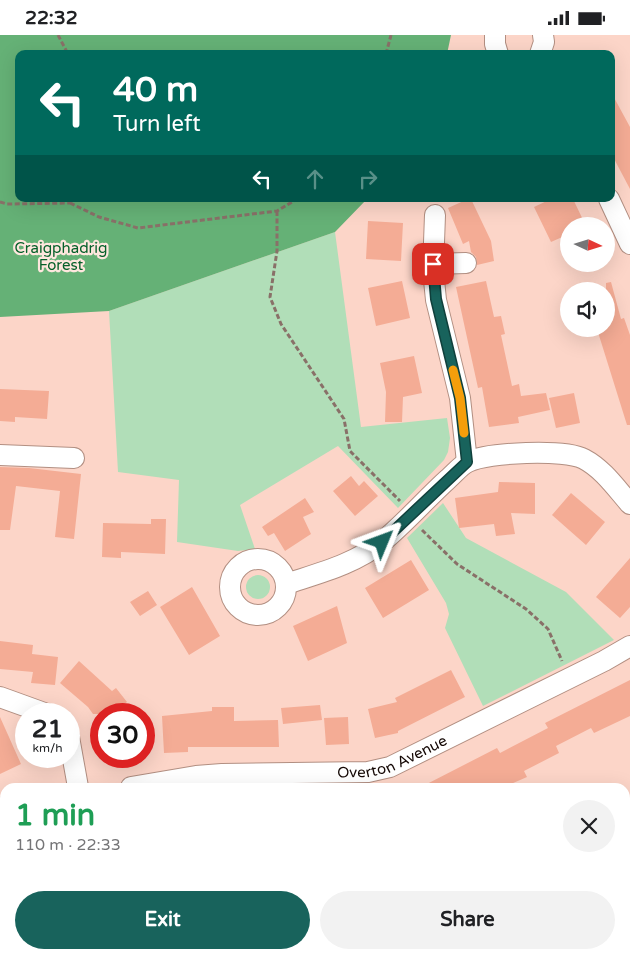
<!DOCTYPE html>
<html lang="en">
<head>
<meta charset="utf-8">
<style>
	body { margin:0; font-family:"Varela Round",sans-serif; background:#f2f2f2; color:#202124; height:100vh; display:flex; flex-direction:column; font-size:19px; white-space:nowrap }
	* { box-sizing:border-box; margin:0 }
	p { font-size:16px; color:#757577 }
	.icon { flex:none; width:28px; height:28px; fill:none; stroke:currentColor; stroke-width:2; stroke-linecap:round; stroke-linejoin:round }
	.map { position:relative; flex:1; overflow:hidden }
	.side { position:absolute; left:0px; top:748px; width:630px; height:176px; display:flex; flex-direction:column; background:#fff; border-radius:15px 15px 0 0; box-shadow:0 5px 20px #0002 }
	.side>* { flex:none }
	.banner { position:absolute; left:15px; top:15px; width:600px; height:152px; border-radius:10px; box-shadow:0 5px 20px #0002; background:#00695c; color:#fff; overflow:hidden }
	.needle { width:32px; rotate:94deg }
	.controls { position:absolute; left:560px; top:182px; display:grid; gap:10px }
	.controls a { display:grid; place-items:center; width:55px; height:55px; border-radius:50%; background:#fff; box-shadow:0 5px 20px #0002; font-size:25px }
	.speed { position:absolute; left:15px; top:668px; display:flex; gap:10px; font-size:25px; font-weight:700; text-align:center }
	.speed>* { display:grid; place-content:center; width:65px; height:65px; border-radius:50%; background:#fff; box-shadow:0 5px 20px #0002; line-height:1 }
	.speed small { font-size:12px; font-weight:400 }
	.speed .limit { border:8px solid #d22; background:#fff; color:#111 }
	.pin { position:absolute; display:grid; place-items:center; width:42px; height:42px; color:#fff; margin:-21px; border-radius:10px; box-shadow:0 2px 8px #0006 }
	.me { position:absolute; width:55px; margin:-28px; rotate:46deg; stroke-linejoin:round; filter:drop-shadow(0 0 4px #0008) }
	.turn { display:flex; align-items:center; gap:18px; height:105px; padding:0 15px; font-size:22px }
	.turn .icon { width:65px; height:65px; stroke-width:2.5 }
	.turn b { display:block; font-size:35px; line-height:42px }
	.lanes { display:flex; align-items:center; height:48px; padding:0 15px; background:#0003; justify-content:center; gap:25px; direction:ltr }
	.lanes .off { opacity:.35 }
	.round { display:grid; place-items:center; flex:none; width:52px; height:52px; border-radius:26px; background:#f2f2f2 }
	.headline { display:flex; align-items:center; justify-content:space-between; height:85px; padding:0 15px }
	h1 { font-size:30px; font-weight:800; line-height:38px; color:#1e9e55 }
	.cta { display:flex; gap:10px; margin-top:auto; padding:10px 15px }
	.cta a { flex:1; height:58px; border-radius:30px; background:#18635c; color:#fff; font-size:20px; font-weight:800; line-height:58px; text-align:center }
	.cta a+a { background:#f2f2f2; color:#202124 }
	.status { display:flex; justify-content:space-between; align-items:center; height:35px; padding:0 25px; background:#fff; direction:ltr }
	.status svg { height:14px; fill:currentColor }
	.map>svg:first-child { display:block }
</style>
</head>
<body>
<div class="status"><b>22:32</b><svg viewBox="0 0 49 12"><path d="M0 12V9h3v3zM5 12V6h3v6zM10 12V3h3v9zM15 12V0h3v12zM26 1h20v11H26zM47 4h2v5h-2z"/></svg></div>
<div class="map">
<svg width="630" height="923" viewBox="0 0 630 923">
	<rect width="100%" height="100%" fill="#fcd5c8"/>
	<path fill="#b1deb8" d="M 335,197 L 361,392 L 447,383 L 450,403 L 448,417 L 444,425 L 398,473 L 338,411 L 240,470 L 255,514 L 238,516 L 177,507 L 179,445 L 118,437 L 109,276 Z
		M 443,468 L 466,503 L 566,557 L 614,605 L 483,671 L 445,593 L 449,579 L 446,568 L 407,503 Z
		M246 552a12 12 0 1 1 24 0a12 12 0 1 1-24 0Z"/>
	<path fill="#65b176" d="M 0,0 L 451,0 L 447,19 L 19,19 L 19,164 L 367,164 L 335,197 L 109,276 L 0,282 Z"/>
	<path fill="#f4ac95" d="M 611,57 L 630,92 L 630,154 L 611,118 Z
		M 468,164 L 471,164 L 491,206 L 494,226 L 477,230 L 476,222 L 471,217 L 469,206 L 463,209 L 448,173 Z
		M 551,164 L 573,164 L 586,191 L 569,191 L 569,199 L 551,207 L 534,172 Z
		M 368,186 L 403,188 L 401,226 L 366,224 Z
		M 402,246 L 410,283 L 376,291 L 368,253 Z
		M 486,246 L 494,282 L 501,281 L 505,299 L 501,300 L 512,351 L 519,349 L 521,361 L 546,358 L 550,375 L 518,382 L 519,388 L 489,392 L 482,352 L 478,353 L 456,252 Z
		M 611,247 L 621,284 L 624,283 L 630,300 L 630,390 L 627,390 L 597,294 L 606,294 L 606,248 Z
		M 414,321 L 422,358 L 403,362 L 402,387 L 385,387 L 386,357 L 380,328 Z
		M 0,354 L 49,356 L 47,384 L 15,382 L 15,387 L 0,386 Z
		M 574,358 L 580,388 L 556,393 L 549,363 Z
		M 0,432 L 29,433 L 81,439 L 74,504 L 55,502 L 60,456 L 16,451 L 10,495 L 0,495 Z
		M 351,441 L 359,451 L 364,446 L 378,461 L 355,481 L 333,456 Z
		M 499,447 L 535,448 L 535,479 L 511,478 L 515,499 L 496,501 L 494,489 L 459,493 L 455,463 L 498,457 Z
		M 571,458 L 605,487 L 586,510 L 552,480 Z
		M 305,463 L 314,477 L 303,482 L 311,499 L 285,516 L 274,498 L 268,501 L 262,492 Z
		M 151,484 L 166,484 L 165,519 L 121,517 L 121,523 L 102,522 L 103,488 L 151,489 Z
		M 630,523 L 630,572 L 620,583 L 596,562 Z
		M 411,525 L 429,555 L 383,583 L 365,553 Z
		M 192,552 L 220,601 L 189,620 L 160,572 Z
		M 148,556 L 157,570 L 140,581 L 130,567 Z
		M 337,571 L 347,608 L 308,626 L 293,591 Z
		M 0,606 L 33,610 L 32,619 L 58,622 L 55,650 L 31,648 L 33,637 L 0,634 Z
		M 79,626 L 112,656 L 116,653 L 127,667 L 119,673 L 124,679 L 93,679 L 88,672 L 60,648 Z
		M 451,635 L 465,662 L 398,696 L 398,698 L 375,703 L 368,674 L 397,667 L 395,663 Z
		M 630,645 L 630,681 L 594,698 L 591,693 L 556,711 L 559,718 L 524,736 L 527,742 L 504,752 L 421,752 L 497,713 L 500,718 L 548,693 L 545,688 Z
		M 320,670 L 322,685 L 283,689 L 281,673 Z
		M 212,672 L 234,672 L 234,686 L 278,685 L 279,712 L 188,712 L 188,717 L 164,718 L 162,681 L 212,676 Z
		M 0,682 L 21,729 L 0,739 Z
		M 348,682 L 349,709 L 326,710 L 324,683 Z"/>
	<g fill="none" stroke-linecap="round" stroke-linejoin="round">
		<defs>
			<g id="minor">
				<path d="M 495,0 L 495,9 L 498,19"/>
				<path d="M 540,19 L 544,7 L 543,0"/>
				<path d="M 609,164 L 630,209"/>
				<path d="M 435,180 L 433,235 L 436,265 L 460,363 L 467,427"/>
				<path d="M 433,229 L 466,228"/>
				<path d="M 0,420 L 74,423"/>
				<circle cx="258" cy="552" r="28"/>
				<path d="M 286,549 C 319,538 355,529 382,507 C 406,487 426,464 448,444 C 454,439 461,430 468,427 C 488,417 565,414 584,424 C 603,434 616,453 630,469"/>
				<path d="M 0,662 L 47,679"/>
				<path d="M 69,702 L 78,752"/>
				<path id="s1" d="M 131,752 L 196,741 L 222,739 L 368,737 L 390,732 L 604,626 L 630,611"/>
				<path d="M 0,773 L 5,772"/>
				<path d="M 625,850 L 630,846"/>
				<path d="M 625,865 L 630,872"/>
			</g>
		</defs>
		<use href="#minor" stroke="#b28f82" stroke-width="22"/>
		<path stroke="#897068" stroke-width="3" stroke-dasharray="5 2.5" stroke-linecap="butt" d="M 58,0 L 68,19
			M 386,19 L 391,0
			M 0,167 L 7,169 L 70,168 L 73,164
			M 70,168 L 99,182 L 138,193 L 277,176 L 297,164
			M 277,176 L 277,216 L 270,262 L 281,289 L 344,384 L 350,416 L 400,466
			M 422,495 L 457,529 L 526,574 L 548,594 L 562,626
			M 265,919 L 264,920 L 276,923"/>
		<use href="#minor" stroke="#fff" stroke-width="20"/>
	</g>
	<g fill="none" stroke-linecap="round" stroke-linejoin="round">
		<defs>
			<path id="route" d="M 382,507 L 467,427 L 460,363 L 436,264 L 433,229"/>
		</defs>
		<use href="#route" stroke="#10403c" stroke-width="12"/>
		<use href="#route" stroke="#18635c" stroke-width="9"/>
		<path stroke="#f59e0b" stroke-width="9" d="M 453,335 L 460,363 L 464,398"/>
	</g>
	<g text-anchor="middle" stroke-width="4.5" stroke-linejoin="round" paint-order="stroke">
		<g font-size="15" fill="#056029" stroke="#fee7de">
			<text x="61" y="218">Craigphadrig<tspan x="61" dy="17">Forest</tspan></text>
		</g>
		<g font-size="15" fill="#140805" stroke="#fee7de">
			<text dy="5" stroke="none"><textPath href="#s1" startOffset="265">Overton Avenue</textPath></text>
		</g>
	</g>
</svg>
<div class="controls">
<a><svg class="needle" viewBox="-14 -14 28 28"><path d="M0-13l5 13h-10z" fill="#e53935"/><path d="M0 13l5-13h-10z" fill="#757577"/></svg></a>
<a><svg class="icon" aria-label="sound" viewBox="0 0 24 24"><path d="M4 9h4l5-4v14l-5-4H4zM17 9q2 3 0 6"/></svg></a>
</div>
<div class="speed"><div>21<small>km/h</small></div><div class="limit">30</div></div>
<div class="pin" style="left:433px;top:229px;background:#d93025"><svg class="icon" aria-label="arrive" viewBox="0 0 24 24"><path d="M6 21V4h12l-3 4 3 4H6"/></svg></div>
<svg class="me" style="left:382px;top:507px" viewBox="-20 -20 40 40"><path d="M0-17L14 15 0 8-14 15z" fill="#18635c" stroke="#fff" stroke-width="4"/></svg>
<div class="banner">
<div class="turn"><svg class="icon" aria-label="left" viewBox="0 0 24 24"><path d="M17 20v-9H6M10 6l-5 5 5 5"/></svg><div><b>40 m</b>Turn left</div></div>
<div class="lanes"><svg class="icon" aria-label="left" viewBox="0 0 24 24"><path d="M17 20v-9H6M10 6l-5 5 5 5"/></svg><svg class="icon off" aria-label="ahead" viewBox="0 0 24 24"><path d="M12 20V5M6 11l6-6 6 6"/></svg><svg class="icon off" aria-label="right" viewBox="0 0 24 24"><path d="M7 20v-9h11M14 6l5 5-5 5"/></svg></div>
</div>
<section class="side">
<div class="headline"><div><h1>1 min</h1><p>110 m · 22:33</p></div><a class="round"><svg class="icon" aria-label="close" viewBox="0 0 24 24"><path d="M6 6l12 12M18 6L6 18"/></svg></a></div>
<div class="cta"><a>Exit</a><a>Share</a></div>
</section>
</div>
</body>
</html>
